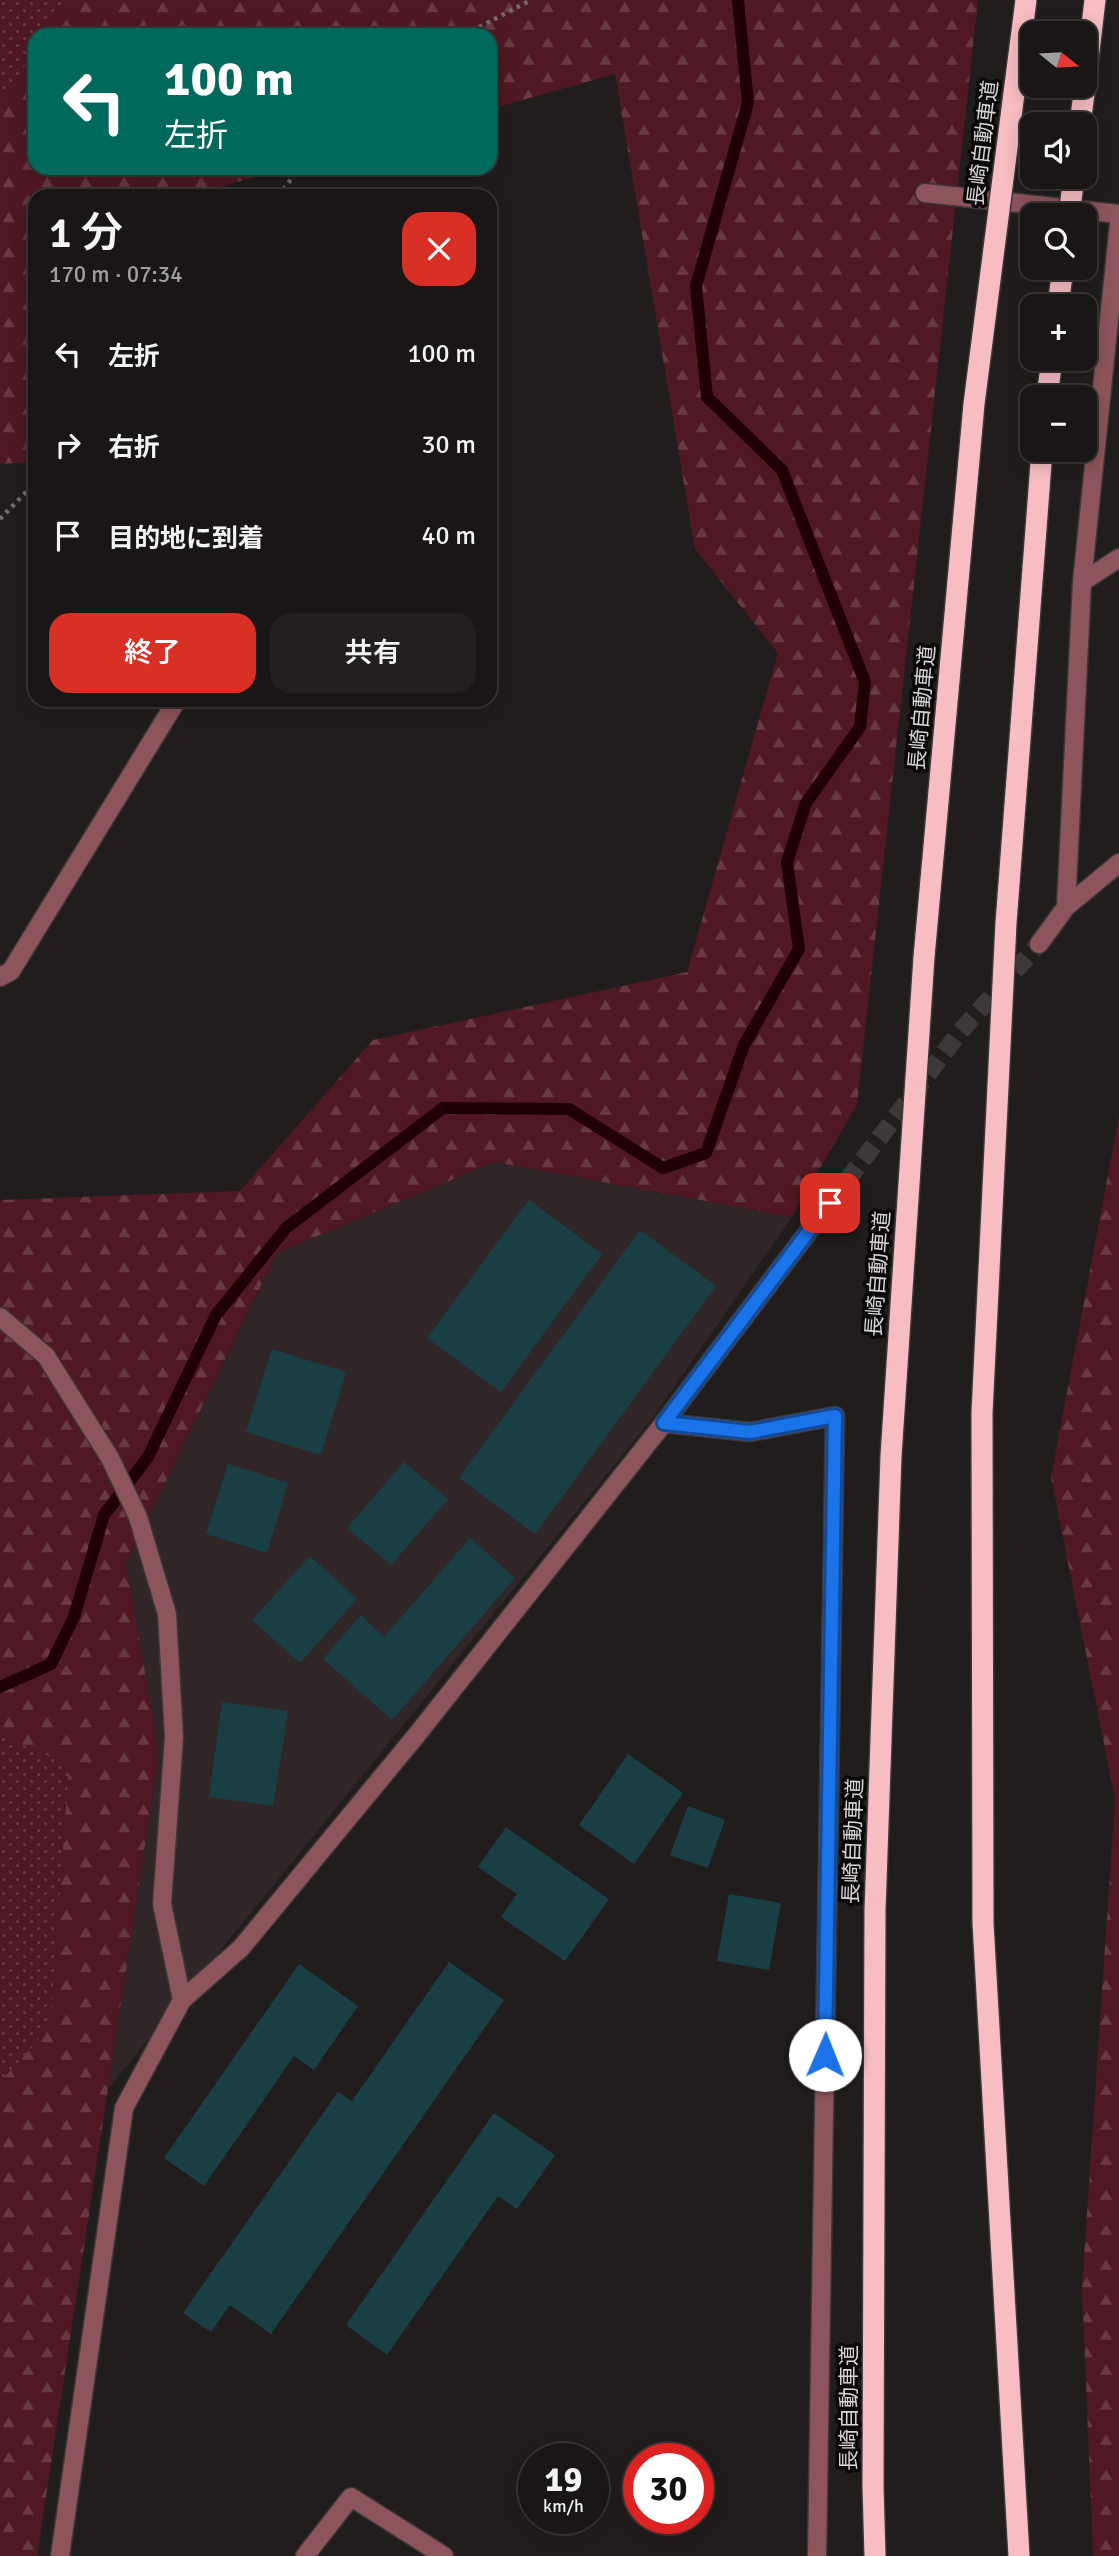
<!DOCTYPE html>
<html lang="ja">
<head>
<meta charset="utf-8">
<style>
	body { margin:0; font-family:Signika,"Noto Sans JP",sans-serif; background:#231f1f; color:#f1f3f6; height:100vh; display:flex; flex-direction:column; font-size:26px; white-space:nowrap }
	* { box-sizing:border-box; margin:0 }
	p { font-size:23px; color:#9f9fa1 }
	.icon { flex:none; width:38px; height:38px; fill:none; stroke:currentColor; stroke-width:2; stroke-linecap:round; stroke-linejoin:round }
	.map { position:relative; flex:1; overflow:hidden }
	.drawer { position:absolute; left:28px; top:189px; width:469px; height:518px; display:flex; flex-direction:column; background:#1a1616; border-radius:21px; box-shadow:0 4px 18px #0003,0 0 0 2px #383535 }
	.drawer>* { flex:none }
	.banner { position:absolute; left:28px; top:28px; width:469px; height:147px; border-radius:21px; box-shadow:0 4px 18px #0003,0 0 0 2px #383535; background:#00695c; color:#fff; overflow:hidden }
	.needle { width:46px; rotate:108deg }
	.tools { position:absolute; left:1020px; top:21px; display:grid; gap:14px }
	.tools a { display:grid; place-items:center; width:77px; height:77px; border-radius:14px; background:#1a1616; box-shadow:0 4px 18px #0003,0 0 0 2px #383535; font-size:35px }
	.speed { position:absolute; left:518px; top:2443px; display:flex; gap:14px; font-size:35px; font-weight:700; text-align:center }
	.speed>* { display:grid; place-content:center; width:91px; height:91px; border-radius:50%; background:#1a1616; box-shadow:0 4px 18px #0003,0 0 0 2px #383535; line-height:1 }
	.speed small { font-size:18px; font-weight:400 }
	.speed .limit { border:10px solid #d22; background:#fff; color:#111 }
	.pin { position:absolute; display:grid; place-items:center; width:60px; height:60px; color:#fff; margin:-30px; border-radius:14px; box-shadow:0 4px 10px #0006 }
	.me { position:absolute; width:77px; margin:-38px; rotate:1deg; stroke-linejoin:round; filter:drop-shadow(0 0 5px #0008) }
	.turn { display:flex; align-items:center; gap:24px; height:147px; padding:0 21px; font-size:32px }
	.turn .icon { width:91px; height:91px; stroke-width:2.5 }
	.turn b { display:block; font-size:49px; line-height:60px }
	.round { display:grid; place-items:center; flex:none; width:74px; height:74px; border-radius:21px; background:#231f1f }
	.head { display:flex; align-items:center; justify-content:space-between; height:119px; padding:0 21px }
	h1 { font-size:42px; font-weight:600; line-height:52px }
	.cta { display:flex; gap:14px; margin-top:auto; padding:14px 21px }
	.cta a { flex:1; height:80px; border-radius:21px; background:#d93025; color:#fff; font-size:28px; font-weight:600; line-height:80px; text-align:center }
	.cta a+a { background:#231f1f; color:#f1f3f6 }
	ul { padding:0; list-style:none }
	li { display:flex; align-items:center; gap:21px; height:91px; padding:0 21px }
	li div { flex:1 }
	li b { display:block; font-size:26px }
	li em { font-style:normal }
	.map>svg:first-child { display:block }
</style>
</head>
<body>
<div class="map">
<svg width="1119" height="2556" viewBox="0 0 1119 2556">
	<defs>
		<pattern id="grass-dots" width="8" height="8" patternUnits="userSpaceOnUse" patternTransform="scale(1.75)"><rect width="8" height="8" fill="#4f1822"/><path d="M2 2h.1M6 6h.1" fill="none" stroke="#683941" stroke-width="1.8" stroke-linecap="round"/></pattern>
		<pattern id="forest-firs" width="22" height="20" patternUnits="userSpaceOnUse" patternTransform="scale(1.75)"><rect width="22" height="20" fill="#4f1822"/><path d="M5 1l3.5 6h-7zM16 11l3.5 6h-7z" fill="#683941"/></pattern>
	</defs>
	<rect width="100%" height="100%" fill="#221d1d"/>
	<path fill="#312627" d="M 494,1162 L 792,1217 L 654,1416 L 108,2089 L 159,1753 L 126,1563 L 278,1252 Z"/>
	<path fill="url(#grass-dots)" d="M 0,0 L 371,0 L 322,35 L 35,35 L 35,196 L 0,290 Z
		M 0,1582 L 116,1713 L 0,2547 Z"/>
	<path fill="url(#forest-firs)" d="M 67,0 L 978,0 L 857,1104 L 792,1217 L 494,1162 L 277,1253 L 126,1563 L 159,1753 L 37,2556 L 0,2556 L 0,2082 L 50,2027 L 69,1765 L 0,1735 L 0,1200 L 240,1191 L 373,1040 L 687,972 L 778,653 L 695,549 L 615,74 L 490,109 L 490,35 L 45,35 Z
		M 35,50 L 35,168 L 285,168 L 210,190 L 208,196 L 35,196 L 35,462 L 0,464 L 0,105 Z
		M 1119,1116 L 1119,2556 L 1093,2556 L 1082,2287 L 1115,1799 L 1051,1477 Z"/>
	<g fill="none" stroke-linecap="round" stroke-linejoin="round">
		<path stroke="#210005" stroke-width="12" d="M 0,1687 L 51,1664 L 74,1617 L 104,1515 L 148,1457 L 216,1315 L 286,1228 L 443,1108 L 569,1109 L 663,1168 L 706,1153 L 744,1045 L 799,949 L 787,862 L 806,803 L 860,727 L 865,682 L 782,470 L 707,397 L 696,286 L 748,103 L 738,0"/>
	</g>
	<path fill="#193f44" d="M 529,1200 L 602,1254 L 501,1392 L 427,1338 Z
		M 640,1230 L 716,1286 L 535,1534 L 459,1478 Z
		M 272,1349 L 346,1372 L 321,1455 L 246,1432 Z
		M 404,1462 L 448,1499 L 391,1565 L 347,1528 Z
		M 228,1464 L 288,1483 L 267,1553 L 206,1534 Z
		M 470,1538 L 515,1578 L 392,1720 L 323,1659 L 361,1615 L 384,1637 Z
		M 310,1556 L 357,1599 L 300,1663 L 252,1620 Z
		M 222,1702 L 288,1711 L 273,1806 L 209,1797 Z
		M 628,1754 L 683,1793 L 634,1864 L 579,1825 Z
		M 688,1806 L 725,1820 L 708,1868 L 670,1855 Z
		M 506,1827 L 609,1899 L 565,1961 L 501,1917 L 517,1894 L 478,1867 Z
		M 729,1894 L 781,1903 L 769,1970 L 717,1961 Z
		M 449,1962 L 504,2000 L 271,2334 L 230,2305 L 211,2332 L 183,2313 L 338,2092 L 352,2101 Z
		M 299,1964 L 358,2006 L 314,2070 L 294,2056 L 204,2186 L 164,2158 Z
		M 494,2113 L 555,2155 L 517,2209 L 498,2196 L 387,2355 L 346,2325 Z"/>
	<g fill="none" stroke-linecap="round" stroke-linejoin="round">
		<path stroke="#3d3939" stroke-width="18" stroke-dasharray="18 9" stroke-linecap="butt" d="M 830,1203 L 959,1033 L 1039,944"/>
		<defs>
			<path id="minor" d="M 925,193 L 1119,214
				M 1082,582 L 1119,558
				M 1066,907 L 1082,582 L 1119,223
				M 1039,944 L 1066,907 L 1119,863
				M 0,977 L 11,971 L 177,700
				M 0,1317 L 46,1356 L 110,1458 L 138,1517 L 167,1614 L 174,1737 L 162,1904 L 182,2000
				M 664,1423 L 750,1432 L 835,1416 L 817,2556
				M 60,2556 L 124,2108 L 182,2000 L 241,1948 L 415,1737 L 664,1423 L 830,1203
				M 305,2556 L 351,2497 L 444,2556"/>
			<path id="highway" d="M 1085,85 L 1095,0
				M 1080,124 L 1085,86
				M 1058,306 L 1063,268
				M 1047,397 L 1052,359"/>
		</defs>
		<use href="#minor" stroke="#3b3737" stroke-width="21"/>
		<use href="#highway" stroke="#3b3737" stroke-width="24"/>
		<path stroke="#716d6d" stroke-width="4.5" stroke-dasharray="3.5 5" stroke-linecap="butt" d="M 464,35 L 531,0
			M 278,196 L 300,168
			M 0,519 L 35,483"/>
		<use href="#minor" stroke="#8d545b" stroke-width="18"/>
		<use href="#highway" stroke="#f7bdc2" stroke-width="21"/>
		<defs>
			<path id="highway-bridge" d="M 1069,215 L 1074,177
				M 875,2556 L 873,2486 L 875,1910 L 891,1456 L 924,957 L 974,404 L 1026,0
				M 1019,2556 L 983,1923 L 982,1413 L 1006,923 L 1042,450"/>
		</defs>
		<use href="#highway-bridge" stroke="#3b3737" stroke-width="24" stroke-linecap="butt"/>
		<use href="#highway-bridge" stroke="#f7bdc2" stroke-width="21"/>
	</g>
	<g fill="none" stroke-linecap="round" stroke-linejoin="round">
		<defs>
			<path id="route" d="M 825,2055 L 835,1416 L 750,1432 L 664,1423 L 830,1203"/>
		</defs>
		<use href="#route" stroke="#114b97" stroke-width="18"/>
		<use href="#route" stroke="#1a73e8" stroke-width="12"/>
	</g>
	<g text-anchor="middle" stroke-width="7" stroke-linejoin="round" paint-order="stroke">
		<g font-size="21" fill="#d8d5d5" stroke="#0a0808">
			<text transform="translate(983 143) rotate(-83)" y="7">長崎自動車道</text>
			<text transform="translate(922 708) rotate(-85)" y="7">長崎自動車道</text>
			<text transform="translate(878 1274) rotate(-86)" y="7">長崎自動車道</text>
			<text transform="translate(853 1841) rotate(-88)" y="7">長崎自動車道</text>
			<text transform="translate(849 2408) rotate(-90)" y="7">長崎自動車道</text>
		</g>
	</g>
</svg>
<div class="tools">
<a><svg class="needle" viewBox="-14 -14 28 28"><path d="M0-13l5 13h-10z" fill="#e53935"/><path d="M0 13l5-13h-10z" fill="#9f9fa1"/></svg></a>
<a><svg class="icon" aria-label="sound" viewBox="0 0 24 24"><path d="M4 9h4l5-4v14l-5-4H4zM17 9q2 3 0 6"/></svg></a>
<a><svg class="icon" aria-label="search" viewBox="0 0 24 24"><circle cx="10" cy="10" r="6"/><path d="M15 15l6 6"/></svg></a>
<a>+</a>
<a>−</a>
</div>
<div class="speed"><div>19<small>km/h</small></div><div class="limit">30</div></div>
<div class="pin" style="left:830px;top:1203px;background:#d93025"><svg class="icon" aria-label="arrive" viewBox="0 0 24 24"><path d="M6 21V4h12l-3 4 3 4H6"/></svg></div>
<svg class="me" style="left:825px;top:2055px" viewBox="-20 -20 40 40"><circle r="19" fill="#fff"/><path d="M0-13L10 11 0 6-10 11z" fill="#1a73e8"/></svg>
<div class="banner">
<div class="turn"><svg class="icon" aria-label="left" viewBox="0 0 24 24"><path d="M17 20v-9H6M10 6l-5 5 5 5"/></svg><div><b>100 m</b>左折</div></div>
</div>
<section class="drawer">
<div class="head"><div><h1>1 分</h1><p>170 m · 07:34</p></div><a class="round" style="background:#d93025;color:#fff"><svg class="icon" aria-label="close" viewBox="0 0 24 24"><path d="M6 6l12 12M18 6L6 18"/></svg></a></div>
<ul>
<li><svg class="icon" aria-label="left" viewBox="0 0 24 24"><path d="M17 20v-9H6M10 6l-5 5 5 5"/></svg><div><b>左折</b></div><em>100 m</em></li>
<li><svg class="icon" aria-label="right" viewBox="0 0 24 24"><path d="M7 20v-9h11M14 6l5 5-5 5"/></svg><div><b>右折</b></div><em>30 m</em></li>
<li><svg class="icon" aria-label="arrive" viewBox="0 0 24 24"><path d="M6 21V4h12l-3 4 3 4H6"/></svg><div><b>目的地に到着</b></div><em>40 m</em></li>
</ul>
<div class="cta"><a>終了</a><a>共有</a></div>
</section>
</div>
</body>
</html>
